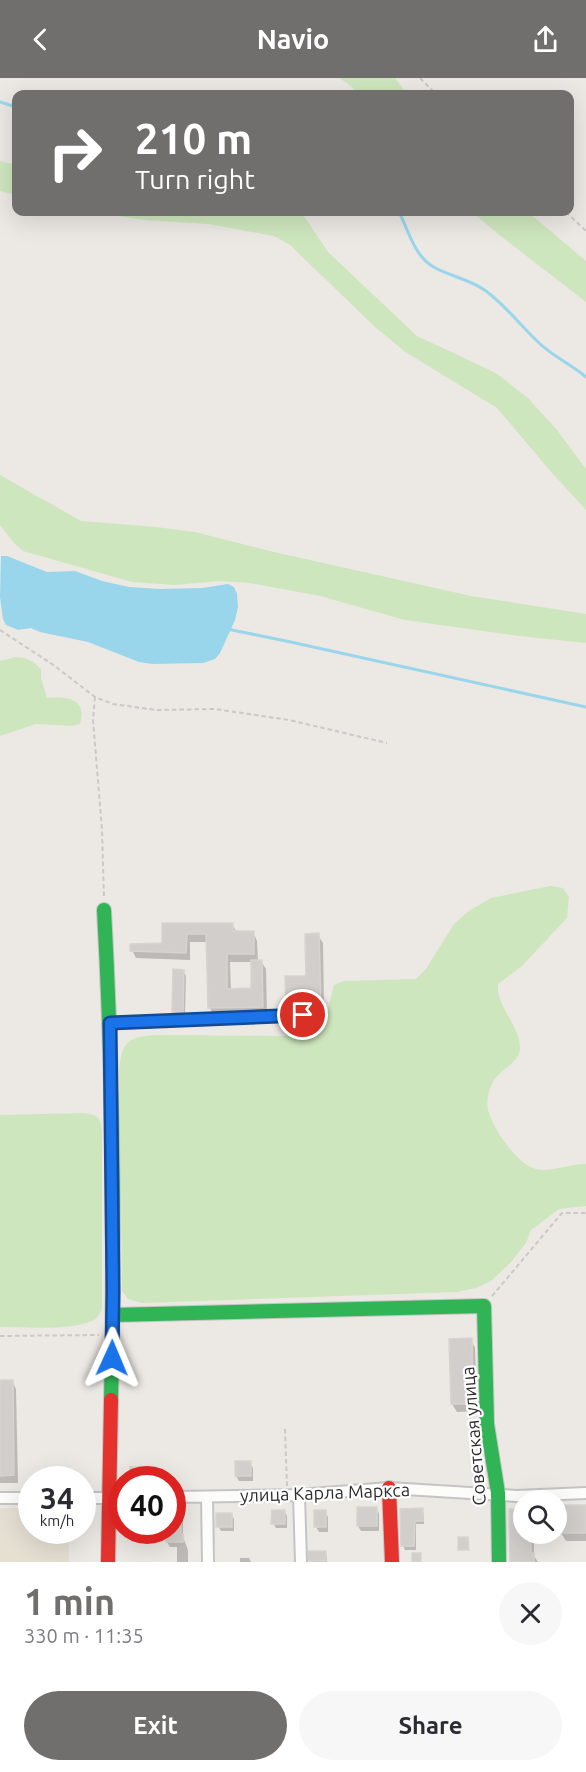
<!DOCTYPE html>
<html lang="en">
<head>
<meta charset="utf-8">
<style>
	body { margin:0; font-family:Ubuntu,sans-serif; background:#f7f7f7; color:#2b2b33; height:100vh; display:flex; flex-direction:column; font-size:22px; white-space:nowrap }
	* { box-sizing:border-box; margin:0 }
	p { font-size:20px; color:#7c7c81 }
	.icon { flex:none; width:33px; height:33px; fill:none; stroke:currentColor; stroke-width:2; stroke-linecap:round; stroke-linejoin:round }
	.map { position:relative; height:1484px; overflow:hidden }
	.details { display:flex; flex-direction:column; background:#fff; flex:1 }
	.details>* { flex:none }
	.guide { position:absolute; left:12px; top:12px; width:562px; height:126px; border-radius:12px; box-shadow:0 6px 24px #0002; background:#706f6e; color:#fff; overflow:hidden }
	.buttons { position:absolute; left:513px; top:1412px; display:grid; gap:12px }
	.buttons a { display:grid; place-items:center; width:54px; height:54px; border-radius:50%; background:#fff; box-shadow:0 6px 24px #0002; font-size:30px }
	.speed { position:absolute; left:18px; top:1388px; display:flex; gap:12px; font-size:30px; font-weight:700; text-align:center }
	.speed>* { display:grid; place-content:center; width:78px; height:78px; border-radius:50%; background:#fff; box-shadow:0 6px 24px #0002; line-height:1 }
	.speed small { font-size:15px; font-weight:400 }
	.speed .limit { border:9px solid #d22; background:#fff; color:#111 }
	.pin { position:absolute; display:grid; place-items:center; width:51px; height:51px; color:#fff; margin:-26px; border:3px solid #fff; border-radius:50%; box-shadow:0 2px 6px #0007 }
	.me { position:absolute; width:66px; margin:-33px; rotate:1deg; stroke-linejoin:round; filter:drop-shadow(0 0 4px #0008) }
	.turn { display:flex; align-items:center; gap:21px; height:126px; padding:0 24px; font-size:27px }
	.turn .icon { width:78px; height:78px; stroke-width:2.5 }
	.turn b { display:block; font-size:42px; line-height:51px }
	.round { display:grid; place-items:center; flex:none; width:63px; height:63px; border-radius:32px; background:#f7f7f7 }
	.head { display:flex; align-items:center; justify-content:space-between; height:102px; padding:0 24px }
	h1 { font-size:36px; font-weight:700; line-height:45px; color:#706f6e }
	.action { display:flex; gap:12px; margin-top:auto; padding:12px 24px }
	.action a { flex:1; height:69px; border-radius:36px; background:#706f6e; color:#fff; font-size:24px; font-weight:700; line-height:69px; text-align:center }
	.action a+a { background:#f7f7f7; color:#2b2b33 }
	header { display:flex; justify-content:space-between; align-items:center; height:78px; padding:0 24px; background:#706f6e; color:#fff; font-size:27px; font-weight:700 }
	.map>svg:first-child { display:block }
</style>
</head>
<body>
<header><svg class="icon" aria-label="back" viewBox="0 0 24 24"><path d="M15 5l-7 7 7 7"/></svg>Navio<svg class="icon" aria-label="share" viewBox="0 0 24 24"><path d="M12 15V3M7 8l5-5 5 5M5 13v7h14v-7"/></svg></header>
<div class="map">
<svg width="586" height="1484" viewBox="0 0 586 1484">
	<rect width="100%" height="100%" fill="#ece8e4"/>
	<path fill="#e6e0d3" d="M 0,1430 L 31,1430 L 32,1452 L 69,1452 L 69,1484 L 0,1484 Z"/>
	<path fill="#cee6be" d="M 339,0 L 395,0 L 407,16 L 359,16 L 347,5 Z
		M 0,83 L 16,87 L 16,117 L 0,113 Z
		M 94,134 L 285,134 L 304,138 L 328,174 L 417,258 L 496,295 L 528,320 L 557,352 L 586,391 L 586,432 L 552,395 L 497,330 L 404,273 L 374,248 L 290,167 L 274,158 L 208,146 L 143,142 Z
		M 472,134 L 528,134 L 586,183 L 586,224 L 498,156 Z
		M 0,397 L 81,443 L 156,449 L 195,454 L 274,474 L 471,518 L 586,536 L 586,565 L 519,558 L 405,542 L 320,518 L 250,505 L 219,503 L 174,507 L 132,504 L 23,473 L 14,465 L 0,447 Z
		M 15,579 C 27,579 33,583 41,591 L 41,600 L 47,620 C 66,618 88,620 80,646 L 73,648 L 36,646 L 0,658 L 0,583 Z
		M 550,808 L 563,810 L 569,819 L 567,840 L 522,888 L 498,906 C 496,929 520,947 520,970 C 520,984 502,991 495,1001 C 489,1009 486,1022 488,1032 C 493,1050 516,1086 536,1091 C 553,1095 570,1085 586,1086 L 586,1128 L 559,1131 L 531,1152 L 526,1165 L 511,1184 L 491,1203 L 476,1210 L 457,1214 L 142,1225 L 128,1221 L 122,1213 L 119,990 C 123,963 128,959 155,957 L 299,958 L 314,954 L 324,946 L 334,907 L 344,903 L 416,901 L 426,891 L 454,846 L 470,832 L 491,820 Z
		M 84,1035 C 97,1037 101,1039 102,1052 L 102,1231 C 100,1235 98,1240 94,1242 C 73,1253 24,1249 0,1249 L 0,1037 Z"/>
	<path fill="#99d6ec" d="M 1,478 L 7,478 L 47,494 L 75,493 L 102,503 L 129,509 L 160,511 L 202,510 L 228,506 L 234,509 L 237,516 L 238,529 L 235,542 L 220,575 L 215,581 L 203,585 L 152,586 L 139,584 L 88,564 L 40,554 L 31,550 L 18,552 L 6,547 L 3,541 L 0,519 Z"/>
	<path fill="#0003" fill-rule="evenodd" d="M 232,846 L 237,855 L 253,854 L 257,863 L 258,883 L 261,883 L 266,891 L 267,937 L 214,938 L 210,930 L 208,864 L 190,864 L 190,882 L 136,880 L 132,872 L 163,866 L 164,847 ZM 230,884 L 252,884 L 253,912 L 231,913 Z
		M 318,857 L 323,865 L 324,932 L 292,933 L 287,925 L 307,900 Z
		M 183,893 L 186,898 L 185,938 L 177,938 L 174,933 Z
		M 471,1262 L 475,1270 L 477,1333 L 457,1334 L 452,1326 Z
		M 0,1303 L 12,1303 L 16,1311 L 18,1405 L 0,1405 Z
		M 250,1385 L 253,1390 L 253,1403 L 239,1403 L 236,1398 Z
		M 586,1428 L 586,1463 L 566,1463 L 561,1455 L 561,1429 Z
		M 377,1431 L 379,1436 L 379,1453 L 361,1453 L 358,1448 Z
		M 401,1432 L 422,1432 L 424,1436 L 424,1446 L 416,1446 L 416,1472 L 405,1472 L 403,1467 Z
		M 284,1433 L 287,1438 L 287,1450 L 276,1450 L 273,1445 Z
		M 325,1434 L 328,1439 L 328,1454 L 319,1454 L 316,1449 Z
		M 231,1436 L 234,1441 L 234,1453 L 221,1453 L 218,1448 Z
		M 181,1437 L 183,1442 L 183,1459 L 188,1472 L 188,1484 L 177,1484 L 177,1469 L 170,1469 L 167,1464 L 166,1452 L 172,1452 Z
		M 129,1452 L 143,1452 L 143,1454 L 130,1454 Z
		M 524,1455 L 534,1455 L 534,1478 L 538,1484 L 512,1484 Z
		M 325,1474 L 327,1479 L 327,1484 L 311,1484 L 310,1482 Z
		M 240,1480 L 249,1480 L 251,1484 L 240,1484 Z"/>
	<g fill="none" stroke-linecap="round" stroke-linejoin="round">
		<path stroke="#99d6ec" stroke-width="3" d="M 0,24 L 16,29
			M 399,134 C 408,151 414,177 432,188 C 448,198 470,201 486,213 C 506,228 520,247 538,264 C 552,278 571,286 586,299
			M 227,551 L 286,563 L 586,629"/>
	</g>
	<path fill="#d1cecb" stroke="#d7d4d0" stroke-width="1.5" d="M 162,845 L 233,845 L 233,853 L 254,853 L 254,876 L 227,876 L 227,911 L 251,910 L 251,882 L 262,882 L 263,929 L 208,930 L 206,856 L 187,856 L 186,875 L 130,873 L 130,866 L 162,865 Z
		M 319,855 L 321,925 L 286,926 L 285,898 L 306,898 L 305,856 Z
		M 173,891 L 184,892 L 183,934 L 172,934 Z
		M 472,1260 L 473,1326 L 451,1326 L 449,1261 Z
		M 0,1302 L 13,1302 L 14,1397 L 0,1398 Z
		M 235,1383 L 251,1383 L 251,1398 L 235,1398 Z
		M 130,1389 L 146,1389 L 146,1401 L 130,1401 Z
		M 559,1427 L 586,1427 L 586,1455 L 560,1455 Z
		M 357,1429 L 377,1429 L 377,1448 L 357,1448 Z
		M 423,1430 L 423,1443 L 415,1443 L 414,1468 L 401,1468 L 400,1431 Z
		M 509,1431 L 524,1431 L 524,1455 L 531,1455 L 531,1475 L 534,1475 L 534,1484 L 510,1484 Z
		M 272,1432 L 285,1432 L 285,1446 L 271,1446 Z
		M 314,1432 L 326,1432 L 326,1449 L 314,1449 Z
		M 216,1435 L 232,1435 L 232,1449 L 216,1449 Z
		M 172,1436 L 181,1436 L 181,1456 L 183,1456 L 183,1464 L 166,1464 L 166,1456 L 172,1456 Z
		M 458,1459 L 468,1459 L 469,1472 L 458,1472 Z
		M 308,1473 L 326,1473 L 326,1483 L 308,1483 Z
		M 412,1475 L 421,1475 L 421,1484 L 412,1484 Z"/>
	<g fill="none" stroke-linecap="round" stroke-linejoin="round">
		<defs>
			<path id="lane" d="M 113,944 L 303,937"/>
			<path id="street" d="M 299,1417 L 301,1484
				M 172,1419 L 299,1417 L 389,1410 L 517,1418 L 586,1415
				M 207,1419 L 208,1484
				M 0,1420 L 32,1420
				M 82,1420 L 122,1420"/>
			<path id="fast" d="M 104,832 C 113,995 115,1158 111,1322
				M 113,1237 L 484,1228 L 487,1346 L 498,1415 L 499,1484"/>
			<path id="jam" d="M 389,1410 L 392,1484
				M 108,1484 L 111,1322"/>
		</defs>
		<use href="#lane" stroke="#c5c4c5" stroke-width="8"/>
		<use href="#street" stroke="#c5c4c5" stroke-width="14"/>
		<use href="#fast" stroke="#c5c4c5" stroke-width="16"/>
		<use href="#jam" stroke="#c5c4c5" stroke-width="16"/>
		<path stroke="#c9c9c8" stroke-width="2" stroke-dasharray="4.5 3" stroke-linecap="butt" d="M 420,0 L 436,16
			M 566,134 L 586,153
			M 0,552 L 52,586 L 95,619 L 113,626 L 156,632 L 215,631 L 289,642 L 387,665
			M 95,619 L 93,642 L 102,752 L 104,820
			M 492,1218 L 562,1135 L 586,1135
			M 0,1258 L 99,1257
			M 285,1351 L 287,1408"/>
		<use href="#lane" stroke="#fcfcfb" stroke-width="5"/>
		<use href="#street" stroke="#fcfcfb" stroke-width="10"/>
		<use href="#fast" stroke="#30b455" stroke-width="14"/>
		<use href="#jam" stroke="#e5322d" stroke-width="14"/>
	</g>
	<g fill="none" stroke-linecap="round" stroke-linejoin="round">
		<defs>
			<path id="route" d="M 112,1280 L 113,1214 L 110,945 L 303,937"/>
		</defs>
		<use href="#route" stroke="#114b97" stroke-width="15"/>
		<use href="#route" stroke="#1a73e8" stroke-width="10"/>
	</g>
	<g text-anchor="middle" stroke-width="4.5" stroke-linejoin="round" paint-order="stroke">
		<g font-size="18" fill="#2e2e2e" stroke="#fff">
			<text transform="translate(474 1358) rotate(-95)" y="6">Советская улица</text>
			<text transform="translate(325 1415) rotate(-2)" y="6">улица Карла Маркса</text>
		</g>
	</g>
</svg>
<div class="buttons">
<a><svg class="icon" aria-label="search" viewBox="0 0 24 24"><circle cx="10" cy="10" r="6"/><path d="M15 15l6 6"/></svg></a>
</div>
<div class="speed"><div>34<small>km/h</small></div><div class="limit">40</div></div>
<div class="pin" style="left:303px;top:937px;background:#d93025"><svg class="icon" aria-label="arrive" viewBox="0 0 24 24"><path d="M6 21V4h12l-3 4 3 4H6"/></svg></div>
<svg class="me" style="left:112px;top:1280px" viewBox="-20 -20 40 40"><path d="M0-17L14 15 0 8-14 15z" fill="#1a73e8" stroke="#fff" stroke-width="4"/></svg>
<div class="guide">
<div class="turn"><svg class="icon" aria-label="right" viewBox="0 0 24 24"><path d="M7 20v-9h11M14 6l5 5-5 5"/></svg><div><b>210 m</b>Turn right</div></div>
</div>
</div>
<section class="details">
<div class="head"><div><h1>1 min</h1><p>330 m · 11:35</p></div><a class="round"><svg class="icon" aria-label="close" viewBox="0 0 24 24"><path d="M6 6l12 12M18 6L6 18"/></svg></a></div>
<div class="action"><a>Exit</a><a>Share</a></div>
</section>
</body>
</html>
